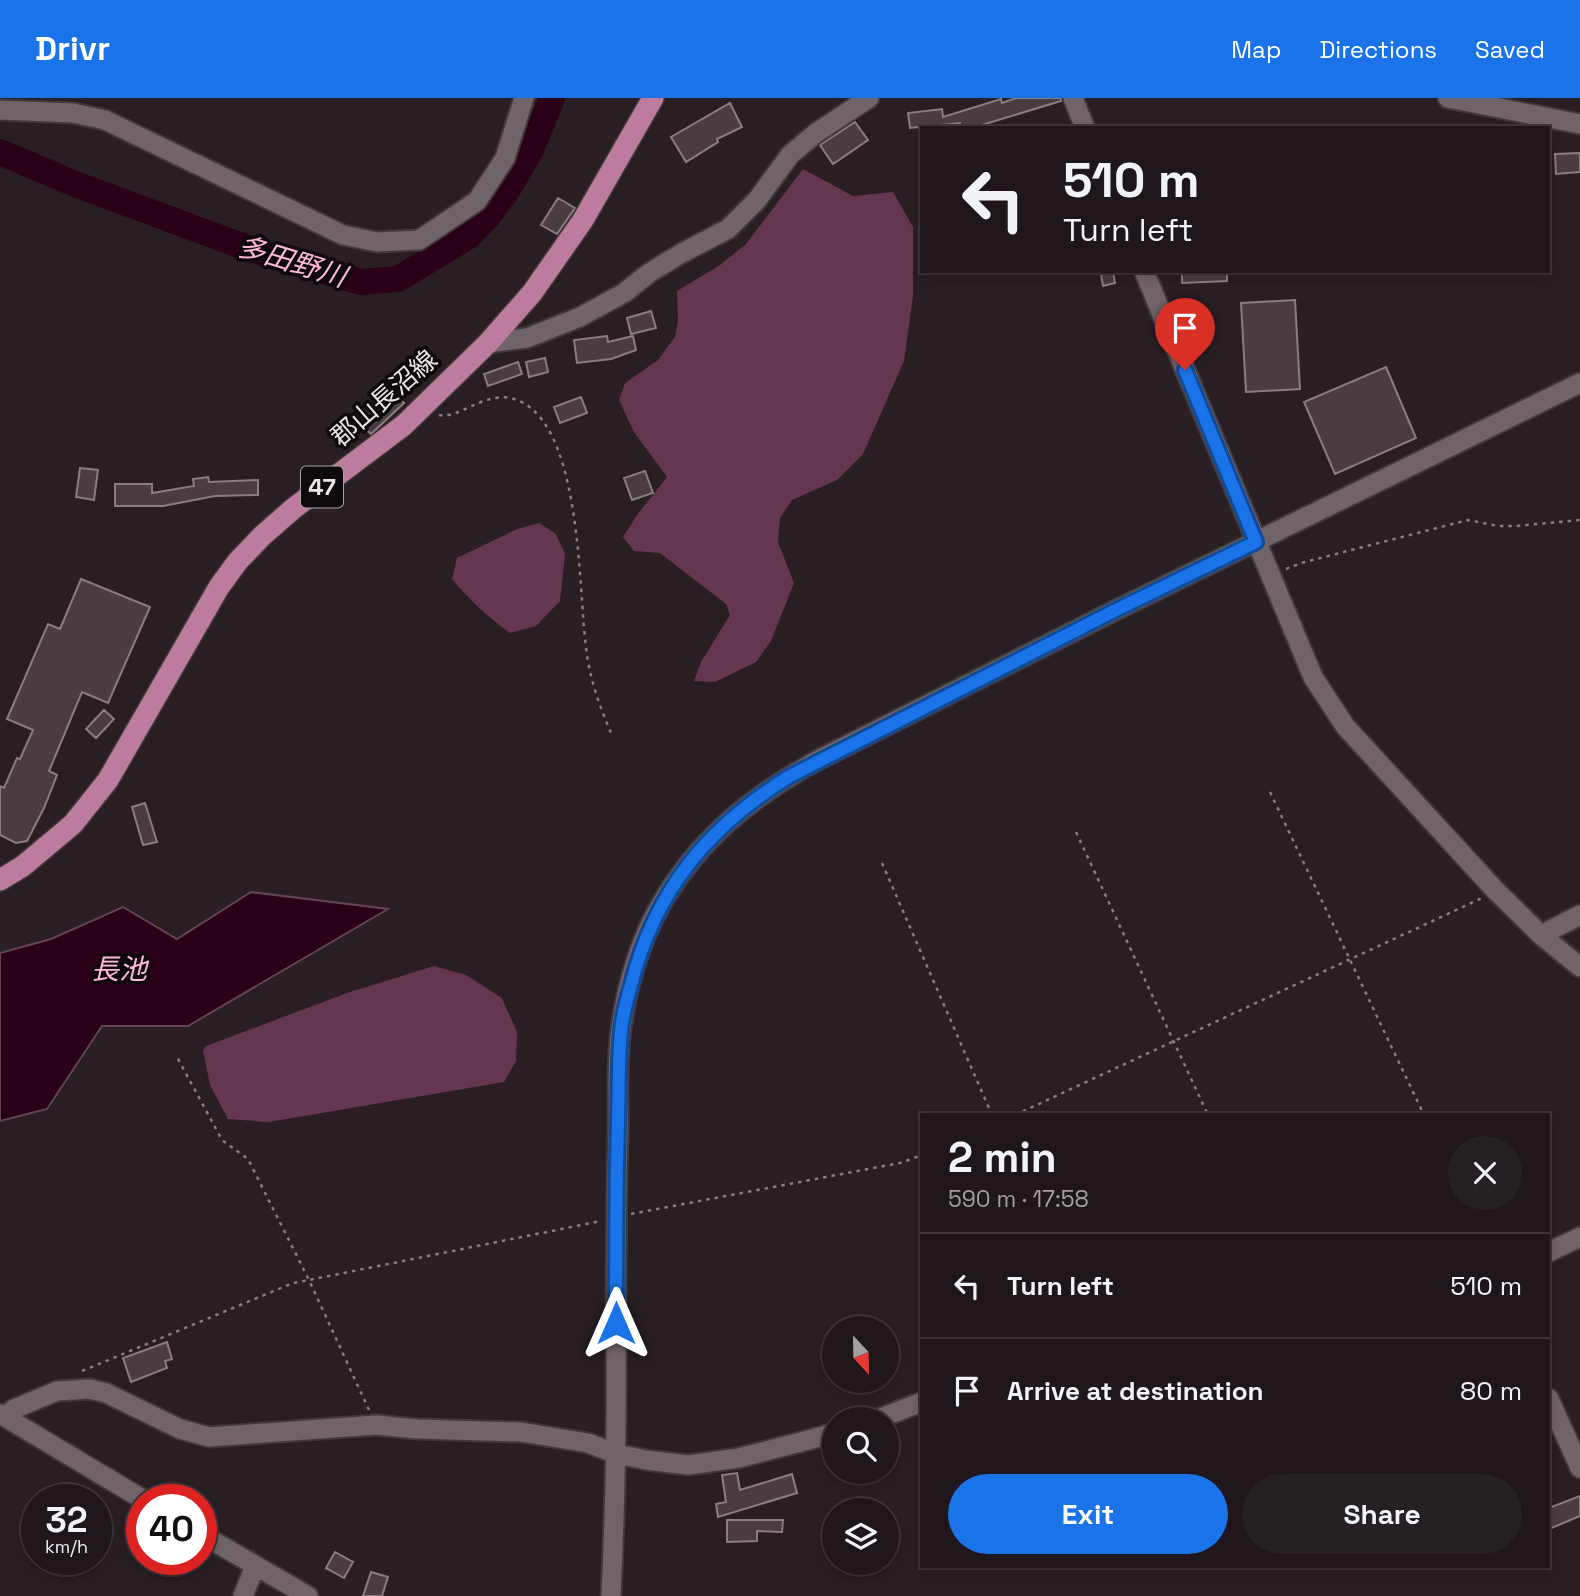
<!DOCTYPE html>
<html lang="en">
<head>
<meta charset="utf-8">
<style>
	body { margin:0; font-family:"Space Grotesk","Noto Sans JP",sans-serif; background:#261f23; color:#f1f3f6; height:100vh; display:flex; flex-direction:column; font-size:26px; white-space:nowrap }
	* { box-sizing:border-box; margin:0 }
	p { font-size:23px; color:#a19fa2 }
	.icon { flex:none; width:38px; height:38px; fill:none; stroke:currentColor; stroke-width:2; stroke-linecap:round; stroke-linejoin:round }
	.map { position:relative; flex:1; overflow:hidden }
	.panel { position:absolute; left:920px; top:1015px; width:630px; height:455px; display:flex; flex-direction:column; background:#1e161a; border-radius:0px; box-shadow:0 4px 10px #0003,0 0 0 2px #3c3539 }
	.panel>* { flex:none }
	.hud { position:absolute; left:920px; top:28px; width:630px; height:147px; border-radius:0px; box-shadow:0 4px 10px #0003,0 0 0 2px #3c3539; background:#1e161a; color:#f1f3f6; overflow:hidden }
	.needle { width:46px; rotate:158deg }
	.tools { position:absolute; left:822px; top:1218px; display:grid; gap:14px }
	.tools a { display:grid; place-items:center; width:77px; height:77px; border-radius:50%; background:#1e161a; box-shadow:0 4px 10px #0003,0 0 0 2px #3c3539; font-size:35px }
	.speed { position:absolute; left:21px; top:1386px; display:flex; gap:14px; font-size:35px; font-weight:700; text-align:center }
	.speed>* { display:grid; place-content:center; width:91px; height:91px; border-radius:50%; background:#1e161a; box-shadow:0 4px 10px #0003,0 0 0 2px #3c3539; line-height:1 }
	.speed small { font-size:18px; font-weight:400 }
	.speed .limit { border:10px solid #d22; background:#fff; color:#111 }
	.pin { position:absolute; display:grid; place-items:center; width:60px; height:60px; color:#fff; margin:-72px -30px; border-radius:50% 50% 50% 0; rotate:-45deg; box-shadow:0 0 7px #0007 }
	.pin .icon { rotate:45deg }
	.me { position:absolute; width:77px; margin:-38px; rotate:0deg; stroke-linejoin:round; filter:drop-shadow(0 0 5px #0008) }
	.turn { display:flex; align-items:center; gap:24px; height:147px; padding:0 28px; font-size:32px }
	.turn .icon { width:91px; height:91px; stroke-width:2.5 }
	.turn b { display:block; font-size:49px; line-height:60px }
	.round { display:grid; place-items:center; flex:none; width:74px; height:74px; border-radius:37px; background:#261f23 }
	.head { display:flex; align-items:center; justify-content:space-between; height:119px; padding:0 28px }
	h1 { font-size:42px; font-weight:600; line-height:52px }
	.action { display:flex; gap:14px; margin-top:auto; padding:14px 28px }
	.action a { flex:1; height:80px; border-radius:42px; background:#1a73e8; color:#fff; font-size:28px; font-weight:600; line-height:80px; text-align:center }
	.action a+a { background:#261f23; color:#f1f3f6 }
	ul { padding:0; list-style:none }
	li { display:flex; align-items:center; gap:21px; height:105px; padding:0 28px; border-top:2px solid #3c3539 }
	li div { flex:1 }
	li b { display:block; font-size:26px }
	li em { font-style:normal }
	header { display:flex; align-items:center; gap:42px; box-sizing:border-box; height:98px; padding:0 35px; background:#1a73e8; color:#fff }
	header strong { font-size:33px }
	nav { display:flex; gap:38px; margin-inline-start:auto; font-size:24px }
	.map>svg:first-child { display:block }
</style>
</head>
<body>
<header>
<strong>Drivr</strong>
<nav><a>Map</a><a>Directions</a><a>Saved</a></nav>
</header>
<div class="map">
<svg width="1580" height="1498" viewBox="0 0 1580 1498">
	<rect width="100%" height="100%" fill="#281e23"/>
	<path fill="#65364f" d="M 803,71 L 853,98 L 893,94 L 913,129 L 913,198 L 904,263 L 863,356 L 837,382 L 792,402 L 780,420 L 778,444 L 794,485 L 771,543 L 756,564 L 715,584 L 694,583 L 701,564 L 730,517 L 726,506 L 660,455 L 634,453 L 623,439 L 637,417 L 667,379 L 634,334 L 619,302 L 625,285 L 658,262 L 675,239 L 678,223 L 677,193 L 720,167 L 746,146 Z
		M 539,425 L 556,436 L 565,456 L 560,503 L 536,528 L 510,535 C 488,519 469,502 452,481 L 457,460 L 517,431 Z
		M 434,868 L 466,877 L 502,900 L 517,934 L 516,963 L 504,984 L 269,1024 L 228,1021 L 210,987 L 203,952 L 206,948 L 347,895 Z"/>
	<path fill="#290018" stroke="#634456" stroke-width="2" d="M 251,794 L 388,811 L 188,928 L 102,928 L 47,1011 L 0,1023 L 0,855 L 51,841 L 123,809 L 177,841 Z"/>
	<g fill="none" stroke-linecap="round" stroke-linejoin="round">
		<path stroke="#290018" stroke-width="26" d="M 0,54 L 75,86 L 250,151 L 361,184 L 398,181 L 469,138 L 489,117 L 508,91 L 531,52 L 552,0"/>
	</g>
	<path fill="#493d42" stroke="#8a7c83" stroke-width="2" d="M 1016,0 L 1061,0 L 1061,3 L 972,30 L 961,30 L 960,25 L 910,30 L 908,15 L 942,11 L 943,19 L 1001,1 L 1002,5 Z
		M 730,5 L 742,29 L 717,41 L 718,44 L 686,64 L 671,39 Z
		M 855,24 L 868,42 L 833,66 L 820,47 Z
		M 1580,55 L 1580,74 L 1556,76 L 1555,56 Z
		M 558,100 L 575,110 L 557,136 L 541,127 Z
		M 1182,173 L 1227,173 L 1227,183 L 1182,185 Z
		M 1113,174 L 1115,185 L 1103,188 L 1101,177 Z
		M 1295,202 L 1300,291 L 1246,294 L 1241,205 Z
		M 651,213 L 656,230 L 631,236 L 627,220 Z
		M 607,238 L 608,244 L 633,238 L 636,252 L 611,261 L 577,265 L 574,242 Z
		M 545,260 L 548,274 L 529,279 L 526,264 Z
		M 518,264 L 522,276 L 488,288 L 484,276 Z
		M 1386,269 L 1416,340 L 1335,376 L 1304,304 Z
		M 393,294 L 404,305 L 371,336 L 355,320 L 364,311 L 371,317 Z
		M 581,299 L 587,315 L 560,325 L 554,309 Z
		M 80,370 L 98,372 L 94,402 L 76,399 Z
		M 645,373 L 653,395 L 632,402 L 624,380 Z
		M 208,379 L 209,384 L 258,382 L 258,397 L 215,398 L 163,408 L 115,408 L 115,386 L 152,386 L 152,395 L 194,388 L 193,381 Z
		M 81,481 L 150,509 L 108,605 L 82,594 L 49,673 L 57,677 L 44,710 L 27,743 L 16,745 L 0,737 L 0,688 L 4,690 L 17,660 L 20,661 L 33,632 L 7,621 L 48,526 L 60,531 Z
		M 104,612 L 114,621 L 96,640 L 86,631 Z
		M 145,705 L 157,744 L 143,747 L 132,709 Z
		M 167,1244 L 172,1261 L 165,1263 L 167,1270 L 131,1284 L 123,1260 Z
		M 737,1375 L 740,1392 L 792,1376 L 797,1395 L 718,1419 L 716,1406 L 726,1404 L 722,1377 Z
		M 1580,1398 L 1580,1418 L 1549,1431 L 1549,1410 Z
		M 727,1422 L 783,1422 L 782,1434 L 757,1433 L 757,1443 L 727,1444 Z
		M 335,1454 L 353,1464 L 344,1480 L 326,1470 Z
		M 371,1474 L 388,1479 L 382,1498 L 363,1498 Z"/>
	<g fill="none" stroke-linecap="round" stroke-linejoin="round">
		<defs>
			<path id="minor" d="M 1073,0 L 1085,30
				M 1448,0 L 1580,26
				M 0,12 L 73,15 L 105,22 L 343,137 L 377,144 L 419,142 L 477,103 L 505,60 L 524,0
				M 1144,173 L 1313,579 L 1345,628 L 1496,793 L 1541,837 L 1580,869
				M 488,245 L 527,240 L 580,219 L 624,195 L 649,175 L 682,155 L 728,131 L 757,102 L 790,57 L 816,35 L 869,0
				M 1541,837 L 1580,817
				M 1549,1154 L 1580,1139
				M 1549,1301 L 1580,1370
				M 0,1316 L 144,1402
				M 6,1319 L 14,1311 L 57,1293 L 90,1291 L 106,1295 L 180,1331 L 209,1339 L 376,1327 L 417,1331 L 521,1334 L 588,1345 L 617,1356 L 646,1362 L 688,1367 L 739,1360 L 835,1335
				M 878,1321 L 922,1304
				M 201,1436 L 308,1498
				M 243,1498 L 255,1468
				M 611,1498 C 615,1411 617,1325 616,1238 C 616,1171 616,1104 618,1037 C 619,1002 616,965 621,931 C 626,891 639,845 659,810 C 698,741 752,698 820,661 L 1116,512 L 1580,285"/>
			<path id="major" d="M 0,782 L 23,768 L 73,726 L 108,682 L 219,489 L 238,463 L 263,437 L 294,410 L 404,327 L 488,245 L 532,195 L 583,122 L 653,0"/>
		</defs>
		<use href="#minor" stroke="#41383c" stroke-width="23"/>
		<use href="#major" stroke="#41383c" stroke-width="24"/>
		<path stroke="#867d81" stroke-width="2.5" stroke-dasharray="3.5 5" stroke-linecap="butt" d="M 439,317 C 459,321 482,295 510,300 C 583,315 578,492 586,549 C 589,579 600,610 612,637
			M 1286,471 L 1301,465 L 1468,422 L 1498,428 L 1516,428 L 1580,422
			M 1270,694 L 1424,1017
			M 1076,734 L 1208,1017
			M 882,765 L 992,1017
			M 1015,1017 L 1482,800
			M 631,1116 L 900,1065 L 922,1057
			M 82,1273 L 293,1185 L 309,1182 L 248,1061 L 222,1042 L 177,959
			M 369,1312 L 309,1182 L 601,1123"/>
		<use href="#minor" stroke="#706369" stroke-width="19"/>
		<use href="#major" stroke="#bd7c9e" stroke-width="21"/>
	</g>
	<g fill="none" stroke-linecap="round" stroke-linejoin="round">
		<defs>
			<path id="route" d="M 616,1225 C 616,1157 616,1091 618,1023 C 619,994 618,963 621,933 C 622,918 627,902 631,887 C 655,792 708,729 790,678 L 1116,512 L 1256,444 L 1185,272"/>
		</defs>
		<use href="#route" stroke="#114b97" stroke-width="18"/>
		<use href="#route" stroke="#1a73e8" stroke-width="12"/>
	</g>
	<g text-anchor="middle" stroke-width="7" stroke-linejoin="round" paint-order="stroke">
		<rect fill="#0e090c" stroke="#a9a2a5" stroke-width="2" x="301" y="368.5" width="42" height="41" rx="5"/>
		<g font-size="24" font-weight="bold" fill="#ebe4e7">
			<text x="322" y="397">47</text>
		</g>
		<g font-size="26" fill="#ebe4e7" stroke="#0e090c">
			<text transform="translate(384 300) rotate(-41)" y="9">郡山長沼線</text>
		</g>
		<g font-size="28" font-style="italic" fill="#fdb8da" stroke="#0e090c">
			<text transform="translate(292 163) rotate(17)" y="10">多田野川</text>
			<text x="119" y="881">長池</text>
		</g>
	</g>
</svg>
<div class="tools">
<a><svg class="needle" viewBox="-14 -14 28 28"><path d="M0-13l5 13h-10z" fill="#e53935"/><path d="M0 13l5-13h-10z" fill="#a19fa2"/></svg></a>
<a><svg class="icon" aria-label="search" viewBox="0 0 24 24"><circle cx="10" cy="10" r="6"/><path d="M15 15l6 6"/></svg></a>
<a><svg class="icon" aria-label="layers" viewBox="0 0 24 24"><path d="M12 4l9 5-9 5-9-5zM3 14l9 5 9-5"/></svg></a>
</div>
<div class="speed"><div>32<small>km/h</small></div><div class="limit">40</div></div>
<div class="pin" style="left:1185px;top:272px;background:#d93025"><svg class="icon" aria-label="arrive" viewBox="0 0 24 24"><path d="M6 21V4h12l-3 4 3 4H6"/></svg></div>
<svg class="me" style="left:616px;top:1225px" viewBox="-20 -20 40 40"><path d="M0-17L14 15 0 8-14 15z" fill="#1a73e8" stroke="#fff" stroke-width="4"/></svg>
<div class="hud">
<div class="turn"><svg class="icon" aria-label="left" viewBox="0 0 24 24"><path d="M17 20v-9H6M10 6l-5 5 5 5"/></svg><div><b>510 m</b>Turn left</div></div>
</div>
<section class="panel">
<div class="head"><div><h1>2 min</h1><p>590 m · 17:58</p></div><a class="round"><svg class="icon" aria-label="close" viewBox="0 0 24 24"><path d="M6 6l12 12M18 6L6 18"/></svg></a></div>
<ul>
<li><svg class="icon" aria-label="left" viewBox="0 0 24 24"><path d="M17 20v-9H6M10 6l-5 5 5 5"/></svg><div><b>Turn left</b></div><em>510 m</em></li>
<li><svg class="icon" aria-label="arrive" viewBox="0 0 24 24"><path d="M6 21V4h12l-3 4 3 4H6"/></svg><div><b>Arrive at destination</b></div><em>80 m</em></li>
</ul>
<div class="action"><a>Exit</a><a>Share</a></div>
</section>
</div>
</body>
</html>
